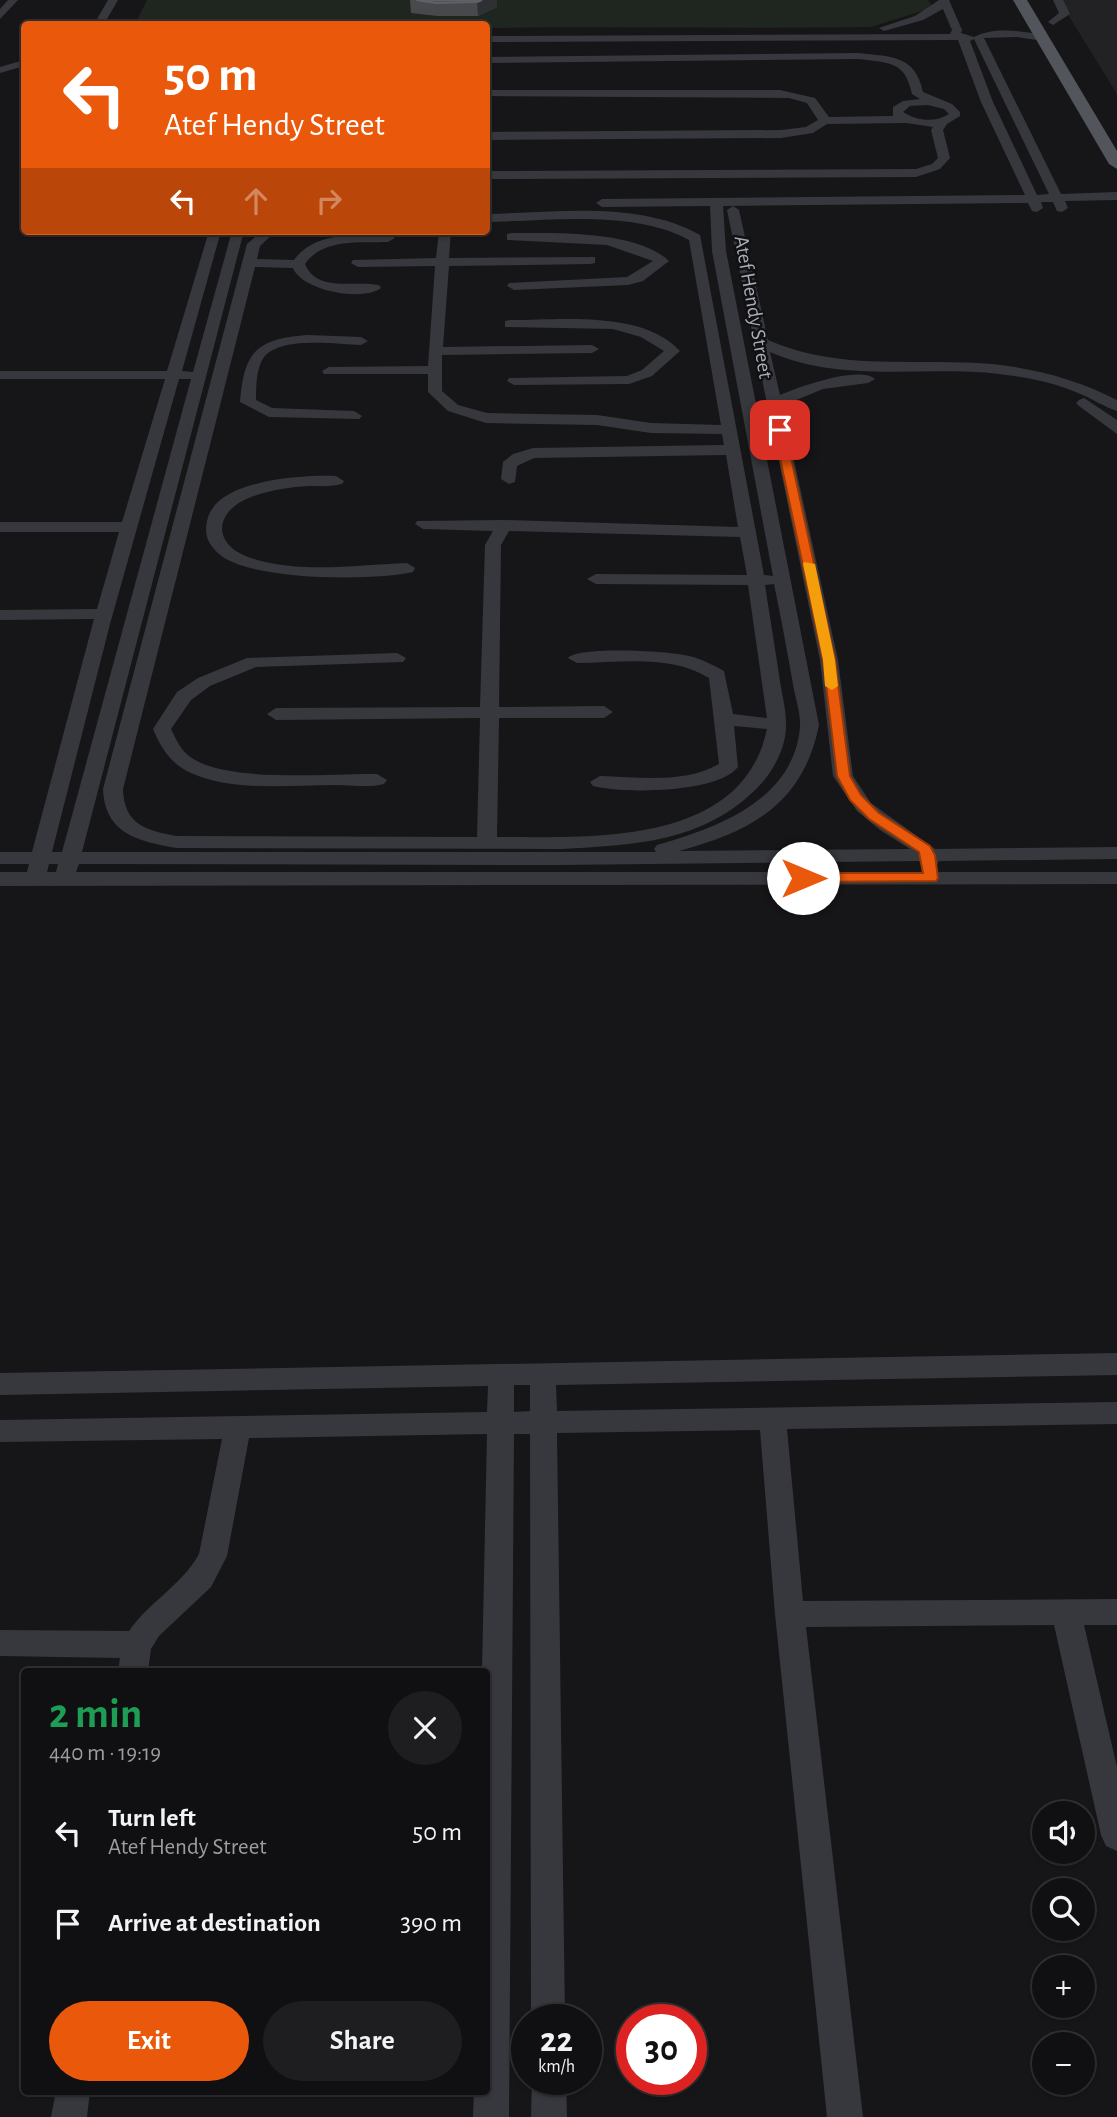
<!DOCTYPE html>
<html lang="en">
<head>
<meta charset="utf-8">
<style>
	body { margin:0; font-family:"Alegreya Sans",sans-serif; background:#1e1e20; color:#f1f3f6; height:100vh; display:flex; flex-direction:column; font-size:26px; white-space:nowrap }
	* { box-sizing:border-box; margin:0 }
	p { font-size:23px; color:#9c9d9f }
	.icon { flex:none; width:38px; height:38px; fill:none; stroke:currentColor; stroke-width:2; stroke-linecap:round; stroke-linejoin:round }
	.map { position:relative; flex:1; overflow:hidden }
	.drawer { position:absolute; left:21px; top:1668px; width:469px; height:427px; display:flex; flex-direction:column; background:#101012; border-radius:7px; box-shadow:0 2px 5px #0004,0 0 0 2px #303032 }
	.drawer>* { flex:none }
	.banner { position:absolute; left:21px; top:21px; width:469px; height:214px; border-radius:7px; box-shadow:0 2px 5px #0004,0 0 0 2px #303032; background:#ea580c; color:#fff; overflow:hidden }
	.tools { position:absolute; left:1032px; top:1801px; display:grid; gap:14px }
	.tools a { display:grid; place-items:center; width:63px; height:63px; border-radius:50%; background:#101012; box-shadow:0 2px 5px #0004,0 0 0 2px #303032; font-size:35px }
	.speed { position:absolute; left:511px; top:2004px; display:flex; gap:14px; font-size:35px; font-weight:700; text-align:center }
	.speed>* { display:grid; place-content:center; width:91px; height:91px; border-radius:50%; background:#101012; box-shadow:0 2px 5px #0004,0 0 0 2px #303032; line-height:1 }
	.speed small { font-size:18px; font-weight:400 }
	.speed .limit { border:10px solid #d22; background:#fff; color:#111 }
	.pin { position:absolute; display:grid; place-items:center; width:60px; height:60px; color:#fff; margin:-30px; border-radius:14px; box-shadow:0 4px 10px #0006 }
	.me { position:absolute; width:77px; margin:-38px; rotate:90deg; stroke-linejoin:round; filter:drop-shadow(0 0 5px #0008) }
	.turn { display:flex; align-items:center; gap:24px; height:147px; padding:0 28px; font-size:32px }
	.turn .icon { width:91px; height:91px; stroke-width:2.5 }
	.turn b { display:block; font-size:49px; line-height:60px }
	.lanes { display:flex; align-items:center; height:66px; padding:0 28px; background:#0003; justify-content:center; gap:35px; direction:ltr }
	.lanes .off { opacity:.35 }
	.round { display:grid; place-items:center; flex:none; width:74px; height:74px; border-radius:37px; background:#1e1e20 }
	.summary { display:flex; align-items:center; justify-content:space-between; height:119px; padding:0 28px }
	h1 { font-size:42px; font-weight:600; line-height:52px; color:#1e9e55 }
	.action { display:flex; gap:14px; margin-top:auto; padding:14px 28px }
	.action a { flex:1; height:80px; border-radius:42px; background:#ea580c; color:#fff; font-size:28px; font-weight:600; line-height:80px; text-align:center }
	.action a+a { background:#1e1e20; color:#f1f3f6 }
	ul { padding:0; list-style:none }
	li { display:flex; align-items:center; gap:21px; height:91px; padding:0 28px }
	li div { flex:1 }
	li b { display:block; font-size:26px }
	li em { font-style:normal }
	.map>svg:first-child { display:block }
</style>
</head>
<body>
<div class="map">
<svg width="1117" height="2117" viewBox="0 0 1117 2117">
	<rect width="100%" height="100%" fill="#161618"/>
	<path fill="#222225" d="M 1059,0 L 1117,0 L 1117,94 Z"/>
	<path fill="#1e261f" d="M 147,0 L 928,0 L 931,5 L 928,9 L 871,27 C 743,29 615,26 487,28 L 486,24 L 135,24 Z"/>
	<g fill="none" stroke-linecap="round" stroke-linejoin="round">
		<path fill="#37383d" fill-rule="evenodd" d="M 8,0 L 18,0 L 0,19 L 0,9 Z
			M 108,0 L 118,0 L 104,24 L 94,24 Z
			M 939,0 L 949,0 L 962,30 L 961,33 L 974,37 C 994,26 1024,31 1047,36 L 1047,40 L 1043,41 L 1017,37 L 984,38 L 1061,194 L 1117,192 L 1117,200 L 1065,201 L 1068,208 L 1062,212 L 1057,211 L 1053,202 L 1041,202 L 1043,208 L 1037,212 L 1032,211 L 1028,203 L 723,206 L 726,251 L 819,725 C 803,804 752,831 679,851 L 910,849 L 880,830 L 857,811 L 833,776 L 820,660 L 727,210 L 733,206 L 739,210 L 768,340 C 836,370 906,359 978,363 C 1027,366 1074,378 1117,400 L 1117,411 C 1104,407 1091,398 1078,393 C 1053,382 1026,377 999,374 C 923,365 843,384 770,352 L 780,395 C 798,387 860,365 875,379 L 868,383 L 823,389 L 782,406 L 838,660 L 853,776 L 871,803 L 935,849 L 1117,847 L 1117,859 L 939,861 L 936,866 L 922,866 L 919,861 L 558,865 L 79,864 L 76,872 L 1117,872 L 1117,884 L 0,886 L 0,872 L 27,872 L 29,864 L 0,864 L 0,852 L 32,852 L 94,619 L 0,620 L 0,610 L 97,609 L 119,532 L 0,532 L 0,522 L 122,522 L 165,379 L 0,379 L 0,371 L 167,371 L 209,231 L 221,231 L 182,371 L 193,372 L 232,231 L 244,231 L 82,852 L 656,852 L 654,849 L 657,845 C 717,828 794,800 800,727 C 801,714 795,697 793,684 C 787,651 781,617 774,584 L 765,585 C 770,617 775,649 780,681 C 782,695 786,709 786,723 C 787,746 774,770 759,786 C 704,843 634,845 560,849 L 176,848 C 138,841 105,834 103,789 L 247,244 L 262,231 L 276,231 L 260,246 L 257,259 L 294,260 C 315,231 356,235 388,234 L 395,238 L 388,242 C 360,243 323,238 305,264 C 317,293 354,280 379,285 L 381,288 C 363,302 302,291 293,268 L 255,267 L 123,789 C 124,824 145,830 176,836 L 477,837 L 480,718 L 276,720 L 267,714 L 276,708 L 480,707 L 485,545 L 493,531 L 423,529 L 415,524 L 417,521 L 504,520 L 738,527 L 726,455 L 534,458 L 517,466 L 515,482 L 509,484 L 501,479 L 503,462 L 513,454 L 533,448 L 724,445 L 722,434 L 651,433 L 597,425 L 486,423 L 448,411 L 428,392 L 428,374 L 324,374 L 322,371 L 329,367 L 428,366 L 435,266 L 358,267 L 351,263 L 353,260 L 436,258 L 439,231 L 451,231 L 449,258 L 595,257 L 595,263 L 590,264 L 449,266 L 443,347 L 592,345 L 599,349 L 592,353 L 442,355 L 442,391 L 458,405 L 487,413 L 597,415 L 651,423 L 721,425 L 689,240 C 634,209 548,221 486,222 L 486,214 C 555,213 638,200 700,235 L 764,575 L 773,576 L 712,251 L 710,206 L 602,207 L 596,203 L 602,199 L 1025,195 L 981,102 L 958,40 L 486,42 L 486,36 L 950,34 L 952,30 L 943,9 L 923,20 L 884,31 L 879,28 L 915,16 ZM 974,39 L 1049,194 L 1037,195 L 993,102 L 970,41 ZM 179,379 L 191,379 L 62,852 L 52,852 L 110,624 ZM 509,531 L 740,537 L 747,575 L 596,574 L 587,579 L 596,584 L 748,585 L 767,718 L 733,714 L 724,671 C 713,665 702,659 689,656 C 670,651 578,646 568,658 L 577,663 C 622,663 669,654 709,678 L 719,764 C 684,784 638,777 600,776 L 590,782 L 593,786 C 623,794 718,793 738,767 L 734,726 L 767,729 C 742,847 590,837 497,837 L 499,718 L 604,718 L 613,712 L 604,706 L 499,707 L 501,545 ZM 49,864 L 58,864 L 56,872 L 47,872 Z
			M 1053,0 L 1063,0 L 1070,14 L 1053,25 L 1048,22 L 1059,13 Z
			M 859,53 C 892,57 915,55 923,92 L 952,104 L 960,112 L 960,116 L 947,124 L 943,130 L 950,158 L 940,169 L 916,177 L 486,179 L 486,171 L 916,169 L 932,164 L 938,158 L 931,130 L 933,127 L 906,123 L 827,124 L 813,133 L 781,138 L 486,140 L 486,132 L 781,130 L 806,127 L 818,120 L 807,103 L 789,98 L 486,96 L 486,90 L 780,90 L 815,98 L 829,117 L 893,116 L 893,107 L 903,101 L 920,99 L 912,94 C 905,61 890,63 859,59 L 486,63 L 486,57 ZM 928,105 L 944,109 L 949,114 C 935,123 917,121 903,112 L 910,106 Z
			M 24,60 L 24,66 L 0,73 L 0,67 Z
			M 512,233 C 555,233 636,230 669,261 L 643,281 L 628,285 L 514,290 L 507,286 L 509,283 L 627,277 L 653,261 L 607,245 L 507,240 L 507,234 Z
			M 510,320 C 561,320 643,310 680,351 L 652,376 L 629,384 L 514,385 L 507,381 L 509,378 L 627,376 L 642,370 L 664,351 L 641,337 L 613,329 L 505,327 L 505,321 Z
			M 307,335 L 361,337 L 368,341 L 361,345 C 337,344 280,336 264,357 C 256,368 256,387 256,400 L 272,408 L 354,411 L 362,416 L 359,419 L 269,417 L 240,402 C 244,352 256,339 307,335 Z
			M 1084,398 L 1117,420 L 1117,434 L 1079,406 L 1076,403 L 1079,400 Z
			M 336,476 L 344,481 L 342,484 C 331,487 320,486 309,486 C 290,487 270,490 251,497 C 214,511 211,545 251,558 C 300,574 357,565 407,563 L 415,568 L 413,572 C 374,581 249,581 219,554 C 208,544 204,535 207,521 C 215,479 303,475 336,476 Z
			M 397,653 L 406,658 L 403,662 L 256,667 L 210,686 L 191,700 L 171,729 C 176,739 180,749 189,756 C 225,784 330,773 377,774 L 387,780 L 384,784 C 369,788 351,785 335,785 C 290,785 233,792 191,773 C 171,764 161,748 153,729 L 177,692 L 198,678 L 247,658 Z
			M 1117,1353 L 1117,1375 L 556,1385 L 557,1411 L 1117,1402 L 1117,1424 L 787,1429 L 803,1601 L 1117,1599 L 1117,1625 L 1084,1625 L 1117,1767 L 1117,1851 L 1106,1846 L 1101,1835 L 1054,1625 L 806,1627 L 863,2117 L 827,2117 L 775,1614 L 760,1430 L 557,1433 L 565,2020 L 531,2020 L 530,1434 L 514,1434 L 509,2117 L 473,2117 L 474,2091 L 486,2091 L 486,1671 L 482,1671 L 487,1434 L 249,1438 L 227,1556 L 211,1587 L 159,1636 L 151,1649 L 148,1671 L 118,1671 L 120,1658 L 0,1656 L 0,1630 L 129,1631 C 149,1602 182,1585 199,1554 L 222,1439 L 0,1442 L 0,1420 L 487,1412 L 488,1386 L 0,1395 L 0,1373 ZM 514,1385 L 530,1385 L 530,1411 L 514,1412 Z
			M 532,2079 L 566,2079 L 567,2117 L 531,2117 Z
			M 56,2091 L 90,2091 L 87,2117 L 51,2117 Z"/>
		<path fill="#53555c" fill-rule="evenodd" d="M 1013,0 L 1027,0 L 1117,151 L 1117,169 L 1109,164 Z"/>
	</g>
	<path fill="#47494d" d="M 410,0 L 497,0 L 497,7 L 478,16 L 437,16 L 411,13 Z"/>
	<path fill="#2f3033" d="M 482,0 L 497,0 L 497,7 L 478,16 L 477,2 Z"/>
	<path fill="#525359" stroke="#5f6168" stroke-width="2" d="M 416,0 L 482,0 L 477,2 L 436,3 Z"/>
	<path fill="#ea580c" stroke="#983908" stroke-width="2" d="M 780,427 L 785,430 L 835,660 L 850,776 L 861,795 L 879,813 L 930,846 L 935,855 L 938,878 L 936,881 L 803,882 L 796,878 L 803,873 L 923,873 L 919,852 L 869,819 L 850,800 L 837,776 L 823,660 L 774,430 Z"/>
	<path fill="#f59e0b" d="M 804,562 L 815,564 L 835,660 L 838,686 L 832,690 L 825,686 L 823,660 L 803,564 Z"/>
	<g text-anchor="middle" stroke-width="5" stroke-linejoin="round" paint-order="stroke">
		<g font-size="21" fill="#a8adb8" stroke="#111113">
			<text transform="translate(754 307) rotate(80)" y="7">Atef Hendy Street</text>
		</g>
	</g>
</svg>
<div class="tools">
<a><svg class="icon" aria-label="sound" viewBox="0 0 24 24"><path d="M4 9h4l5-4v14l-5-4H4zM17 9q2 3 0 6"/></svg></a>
<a><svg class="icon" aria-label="search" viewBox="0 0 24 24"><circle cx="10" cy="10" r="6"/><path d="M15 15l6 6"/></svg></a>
<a>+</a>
<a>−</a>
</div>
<div class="speed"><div>22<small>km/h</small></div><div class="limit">30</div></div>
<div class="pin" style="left:780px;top:430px;background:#d93025"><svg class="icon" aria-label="arrive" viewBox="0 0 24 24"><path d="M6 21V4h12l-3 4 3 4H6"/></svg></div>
<svg class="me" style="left:803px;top:878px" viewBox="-20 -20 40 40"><circle r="19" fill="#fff"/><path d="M0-13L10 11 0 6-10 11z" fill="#ea580c"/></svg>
<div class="banner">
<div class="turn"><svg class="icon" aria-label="left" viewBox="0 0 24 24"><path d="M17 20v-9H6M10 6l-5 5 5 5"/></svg><div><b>50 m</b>Atef Hendy Street</div></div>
<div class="lanes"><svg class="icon" aria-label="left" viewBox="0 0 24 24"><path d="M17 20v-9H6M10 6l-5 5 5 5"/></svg><svg class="icon off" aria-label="ahead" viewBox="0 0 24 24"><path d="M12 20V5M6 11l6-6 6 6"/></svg><svg class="icon off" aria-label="right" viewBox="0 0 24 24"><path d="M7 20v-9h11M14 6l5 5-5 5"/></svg></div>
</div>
<section class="drawer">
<div class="summary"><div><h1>2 min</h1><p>440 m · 19:19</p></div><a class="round"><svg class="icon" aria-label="close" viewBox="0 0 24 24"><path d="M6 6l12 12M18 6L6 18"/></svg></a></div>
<ul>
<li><svg class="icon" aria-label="left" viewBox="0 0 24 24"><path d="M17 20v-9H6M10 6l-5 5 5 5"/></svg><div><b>Turn left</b><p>Atef Hendy Street</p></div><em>50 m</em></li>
<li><svg class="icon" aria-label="arrive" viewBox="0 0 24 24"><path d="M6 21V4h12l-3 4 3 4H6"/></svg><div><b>Arrive at destination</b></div><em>390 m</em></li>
</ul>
<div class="action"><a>Exit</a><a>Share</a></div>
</section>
</div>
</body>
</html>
